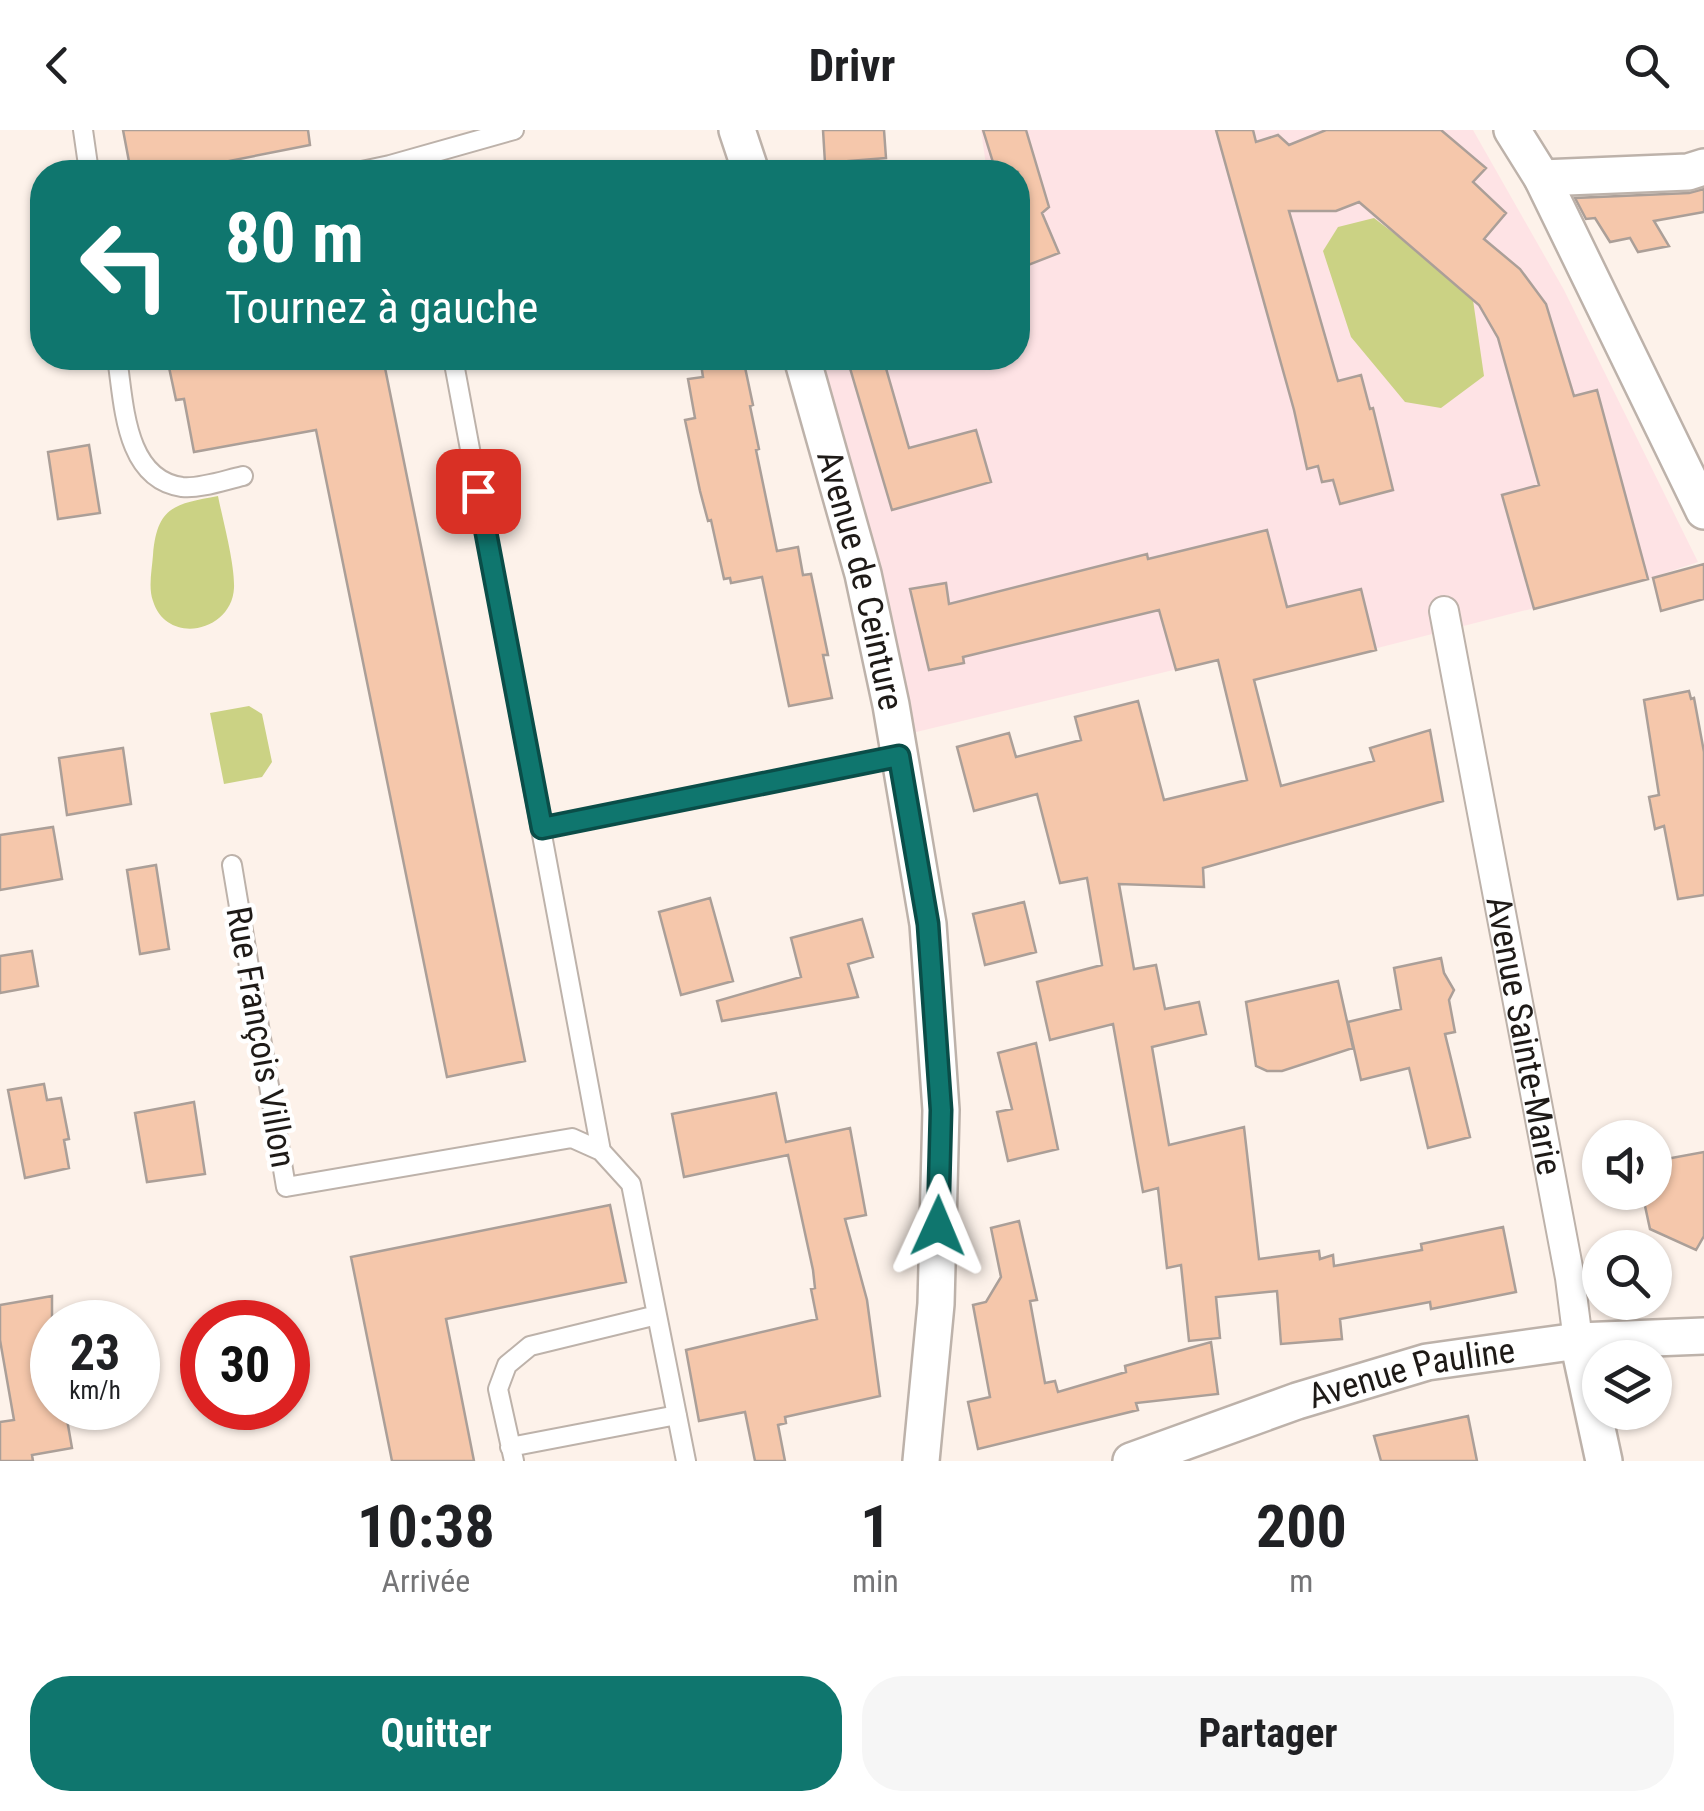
<!DOCTYPE html>
<html lang="fr">
<head>
<meta charset="utf-8">
<style>
	body { margin:0; font-family:"Roboto Condensed",sans-serif; background:#f6f6f6; color:#202124; height:100vh; display:flex; flex-direction:column; font-size:38px; white-space:nowrap }
	* { box-sizing:border-box; margin:0 }
	p { font-size:32px; color:#757577 }
	.icon { flex:none; width:55px; height:55px; fill:none; stroke:currentColor; stroke-width:2; stroke-linecap:round; stroke-linejoin:round }
	.map { position:relative; height:1331px; overflow:hidden }
	.side { display:flex; flex-direction:column; background:#fff; flex:1 }
	.side>* { flex:none }
	.hud { position:absolute; left:30px; top:30px; width:1000px; height:210px; border-radius:40px; box-shadow:0 2px 8px #0004; background:#0f766e; color:#fff; overflow:hidden }
	.controls { position:absolute; left:1582px; top:990px; display:grid; gap:20px }
	.controls a { display:grid; place-items:center; width:90px; height:90px; border-radius:50%; background:#fff; box-shadow:0 2px 8px #0004; font-size:50px }
	.speed { position:absolute; left:30px; top:1170px; display:flex; gap:20px; font-size:50px; font-weight:700; text-align:center }
	.speed>* { display:grid; place-content:center; width:130px; height:130px; border-radius:50%; background:#fff; box-shadow:0 2px 8px #0004; line-height:1 }
	.speed small { font-size:25px; font-weight:400 }
	.speed .limit { border:15px solid #d22; background:#fff; color:#111 }
	.pin { position:absolute; display:grid; place-items:center; width:85px; height:85px; color:#fff; margin:-42px; border-radius:20px; box-shadow:0 5px 15px #0006 }
	.me { position:absolute; width:110px; margin:-55px; rotate:1deg; stroke-linejoin:round; filter:drop-shadow(0 0 8px #0008) }
	.turn { display:flex; align-items:center; gap:35px; height:210px; padding:0 30px; font-size:45px }
	.turn .icon { width:130px; height:130px; stroke-width:2.5 }
	.turn b { display:block; font-size:70px; line-height:85px }
	.eta { display:flex; justify-content:space-evenly; align-items:center; height:170px; text-align:center }
	.eta b { font-size:60px; font-weight:700; line-height:70px }
	.cta { display:flex; gap:20px; margin-top:auto; padding:20px 30px }
	.cta a { flex:1; height:115px; border-radius:40px; background:#0f766e; color:#fff; font-size:40px; font-weight:700; line-height:115px; text-align:center }
	.cta a+a { background:#f6f6f6; color:#202124 }
	header { display:flex; justify-content:space-between; align-items:center; height:130px; padding:0 30px; background:#fff; font-size:45px; font-weight:700 }
	.map>svg:first-child { display:block }
</style>
</head>
<body>
<header><svg class="icon" aria-label="back" viewBox="0 0 24 24"><path d="M15 5l-7 7 7 7"/></svg>Drivr<svg class="icon" aria-label="search" viewBox="0 0 24 24"><circle cx="10" cy="10" r="6"/><path d="M15 15l6 6"/></svg></header>
<div class="map">
<svg width="1704" height="1331" viewBox="0 0 1704 1331">
	<rect width="100%" height="100%" fill="#fdf2ea"/>
	<path fill="#fee3e5" d="M 981,0 L 1473,0 L 1564,160 L 1698,432 L 1648,449 L 1256,549 L 1248,522 L 908,604 L 817,228 L 1018,228 L 1018,42 L 987,42 Z"/>
	<path fill="#cbd284" d="M 1374,88 L 1472,163 L 1484,246 L 1441,278 L 1405,272 L 1351,207 L 1323,121 L 1338,97 Z
		M 218,366 C 223,391 235,434 234,458 C 232,502 167,516 153,471 C 148,458 152,439 153,425 C 157,376 175,374 218,366 Z
		M 249,576 L 262,584 L 272,632 L 262,647 L 224,654 L 210,583 Z"/>
	<path fill="#f5c7ab" stroke="#ab9f98" stroke-width="2.5" d="M 123,0 L 308,0 L 310,15 L 214,34 L 215,42 L 131,42 Z
		M 823,0 L 884,0 L 886,28 L 825,33 Z
		M 983,0 L 1026,0 L 1049,77 L 1042,83 L 1059,123 L 1018,139 L 1018,42 L 996,42 Z
		M 1216,0 L 1253,0 L 1256,12 L 1278,5 L 1289,15 L 1326,0 L 1441,0 L 1486,38 L 1473,52 L 1506,83 L 1484,109 L 1520,139 L 1546,174 L 1574,266 L 1597,260 L 1648,449 L 1534,479 L 1502,365 L 1539,355 L 1498,208 L 1479,175 L 1359,72 L 1336,81 L 1289,81 L 1338,251 L 1361,245 L 1370,279 L 1373,278 L 1393,360 L 1340,374 L 1333,350 L 1322,352 L 1318,336 L 1307,339 L 1294,280 Z
		M 1704,59 L 1704,82 L 1654,91 L 1669,116 L 1638,122 L 1630,108 L 1610,112 L 1595,88 L 1586,89 L 1575,68 L 1689,63 Z
		M 167,228 L 383,228 L 525,931 L 447,947 L 316,300 L 194,322 L 184,269 L 176,270 Z
		M 731,228 L 743,228 L 753,275 L 750,276 L 759,319 L 756,320 L 777,421 L 798,417 L 803,445 L 811,444 L 828,525 L 823,525 L 832,568 L 789,576 L 762,447 L 731,453 L 730,448 L 724,449 L 711,390 L 708,391 L 700,361 L 685,290 L 695,288 L 688,249 L 703,247 L 701,234 Z
		M 847,228 L 883,228 L 909,318 L 976,300 L 991,352 L 892,380 Z
		M 89,315 L 100,383 L 58,389 L 48,322 Z
		M 1267,400 L 1287,477 L 1361,459 L 1376,520 L 1254,550 L 1281,656 L 1374,631 L 1370,618 L 1430,600 L 1443,671 L 1203,738 L 1204,757 L 1119,754 L 1134,839 L 1156,835 L 1165,879 L 1199,872 L 1206,904 L 1152,917 L 1169,1015 L 1244,997 L 1259,1129 L 1319,1121 L 1320,1129 L 1333,1125 L 1334,1136 L 1422,1120 L 1421,1114 L 1503,1097 L 1516,1162 L 1431,1179 L 1430,1172 L 1340,1189 L 1342,1209 L 1281,1214 L 1277,1161 L 1216,1167 L 1220,1208 L 1189,1211 L 1181,1135 L 1167,1138 L 1158,1058 L 1143,1062 L 1113,894 L 1050,910 L 1037,852 L 1102,835 L 1087,748 L 1060,753 L 1037,664 L 974,681 L 957,617 L 1009,603 L 1016,627 L 1081,610 L 1075,587 L 1138,571 L 1164,670 L 1247,650 L 1218,530 L 1176,540 L 1159,480 L 963,527 L 964,533 L 929,540 L 910,459 L 946,453 L 949,474 L 1147,424 L 1148,429 Z
		M 1704,434 L 1704,469 L 1661,481 L 1653,448 Z
		M 1689,561 L 1691,569 L 1694,568 L 1704,622 L 1704,765 L 1678,769 L 1664,696 L 1655,699 L 1649,667 L 1659,665 L 1644,570 Z
		M 123,618 L 131,674 L 67,685 L 59,628 Z
		M 53,697 L 62,749 L 0,760 L 0,705 Z
		M 156,735 L 169,819 L 140,824 L 127,740 Z
		M 710,768 L 733,851 L 681,865 L 659,782 Z
		M 1024,772 L 1036,822 L 985,835 L 973,784 Z
		M 862,789 L 873,827 L 848,834 L 858,867 L 722,891 L 717,871 L 801,847 L 791,808 Z
		M 32,821 L 38,856 L 0,863 L 0,826 Z
		M 1441,828 L 1444,843 L 1454,860 L 1449,870 L 1455,902 L 1445,904 L 1470,1007 L 1428,1018 L 1409,938 L 1361,950 L 1348,892 L 1401,879 L 1394,838 Z
		M 1338,851 L 1353,918 L 1282,941 L 1267,941 L 1256,936 L 1246,872 Z
		M 1036,913 L 1058,1019 L 1008,1031 L 997,982 L 1012,979 L 998,923 Z
		M 44,954 L 47,970 L 61,968 L 69,1009 L 64,1010 L 69,1038 L 25,1048 L 8,960 Z
		M 776,963 L 786,1012 L 850,998 L 866,1085 L 845,1089 L 867,1170 L 880,1266 L 785,1287 L 786,1293 L 778,1295 L 785,1331 L 755,1331 L 745,1282 L 699,1291 L 686,1220 L 817,1189 L 811,1159 L 815,1158 L 813,1140 L 788,1025 L 684,1047 L 672,984 Z
		M 194,972 L 205,1044 L 147,1052 L 135,983 Z
		M 1704,1022 L 1704,1106 L 1696,1120 L 1650,1099 L 1642,1062 L 1655,1062 L 1655,1031 Z
		M 610,1075 L 626,1152 L 446,1189 L 474,1331 L 392,1331 L 351,1127 Z
		M 1019,1091 L 1037,1170 L 1030,1171 L 1045,1253 L 1055,1251 L 1058,1262 L 1126,1242 L 1125,1236 L 1211,1212 L 1218,1264 L 1136,1273 L 1138,1280 L 978,1319 L 968,1272 L 990,1267 L 973,1175 L 986,1172 L 1001,1147 L 991,1098 Z
		M 52,1166 L 52,1278 L 65,1278 L 72,1318 L 32,1325 L 33,1331 L 0,1331 L 0,1292 L 14,1290 L 0,1210 L 0,1175 Z
		M 1468,1286 L 1477,1331 L 1381,1331 L 1374,1306 Z"/>
	<g fill="none" stroke-linecap="round" stroke-linejoin="round">
		<defs>
			<path id="service" d="M 83,0 L 89,42
				M 357,42 L 390,35
				M 391,42 L 390,35 L 514,0
				M 117,228 C 124,271 124,349 182,357 C 200,359 225,350 243,346
				M 453,228 L 601,1021 L 631,1054 L 686,1331
				M 542,698 L 899,627
				M 232,735 L 286,1057 L 572,1008 L 601,1021
				M 510,1317 L 677,1285
				M 514,1331 L 498,1259 L 507,1235 L 530,1216 L 657,1185"/>
			<g id="pedestrian">
				<path id="s1" d="M 1444,481 L 1570,1148 L 1578,1211"/>
			</g>
			<g id="minor">
				<path d="M 737,0 L 751,42"/>
				<path d="M 1512,0 L 1542,48 L 1704,381"/>
				<path d="M 1542,48 L 1688,42 L 1704,37"/>
				<path id="s2" d="M 802,228 L 863,444 L 891,575 L 928,794 L 941,980 L 936,1174 L 921,1331"/>
				<path d="M 1578,1211 L 1604,1331"/>
				<path id="s3" d="M 1131,1331 L 1297,1271 L 1427,1232 L 1578,1211 L 1704,1206"/>
			</g>
		</defs>
		<use href="#service" stroke="#bdb2aa" stroke-width="22"/>
		<use href="#pedestrian" stroke="#bdb2aa" stroke-width="32"/>
		<use href="#minor" stroke="#bdb2aa" stroke-width="40"/>
		<use href="#service" stroke="#fff" stroke-width="18"/>
		<use href="#pedestrian" stroke="#fff" stroke-width="28"/>
		<use href="#minor" stroke="#fff" stroke-width="35"/>
	</g>
	<g fill="none" stroke-linecap="round" stroke-linejoin="round">
		<defs>
			<path id="route" d="M 478,361 L 542,698 L 899,626 L 928,794 L 941,980 L 938,1096"/>
		</defs>
		<use href="#route" stroke="#0a4d48" stroke-width="25"/>
		<use href="#route" stroke="#0f766e" stroke-width="18"/>
	</g>
	<g text-anchor="middle" stroke-width="9" stroke-linejoin="round" paint-order="stroke">
		<g font-size="35" fill="#1e1a17" stroke="#fff">
			<text dy="12" stroke="none"><textPath href="#s2" startOffset="230">Avenue de Ceinture</textPath></text>
			<text dy="12" stroke="none"><textPath href="#s1" startOffset="432">Avenue Sainte-Marie</textPath></text>
			<text transform="translate(261 907) rotate(80)" y="12">Rue François Villon</text>
			<text dy="12" stroke="none"><textPath href="#s3" startOffset="295">Avenue Pauline</textPath></text>
		</g>
	</g>
</svg>
<div class="controls">
<a><svg class="icon" aria-label="sound" viewBox="0 0 24 24"><path d="M4 9h4l5-4v14l-5-4H4zM17 9q2 3 0 6"/></svg></a>
<a><svg class="icon" aria-label="search" viewBox="0 0 24 24"><circle cx="10" cy="10" r="6"/><path d="M15 15l6 6"/></svg></a>
<a><svg class="icon" aria-label="layers" viewBox="0 0 24 24"><path d="M12 4l9 5-9 5-9-5zM3 14l9 5 9-5"/></svg></a>
</div>
<div class="speed"><div>23<small>km/h</small></div><div class="limit">30</div></div>
<div class="pin" style="left:478px;top:361px;background:#d93025"><svg class="icon" aria-label="arrive" viewBox="0 0 24 24"><path d="M6 21V4h12l-3 4 3 4H6"/></svg></div>
<svg class="me" style="left:938px;top:1096px" viewBox="-20 -20 40 40"><path d="M0-17L14 15 0 8-14 15z" fill="#0f766e" stroke="#fff" stroke-width="4"/></svg>
<div class="hud">
<div class="turn"><svg class="icon" aria-label="left" viewBox="0 0 24 24"><path d="M17 20v-9H6M10 6l-5 5 5 5"/></svg><div><b>80 m</b>Tournez à gauche</div></div>
</div>
</div>
<section class="side">
<div class="eta">
<div><b>10:38</b><p>Arrivée</p></div>
<div><b>1</b><p>min</p></div>
<div><b>200</b><p>m</p></div>
</div>
<div class="cta"><a>Quitter</a><a>Partager</a></div>
</section>
</body>
</html>
